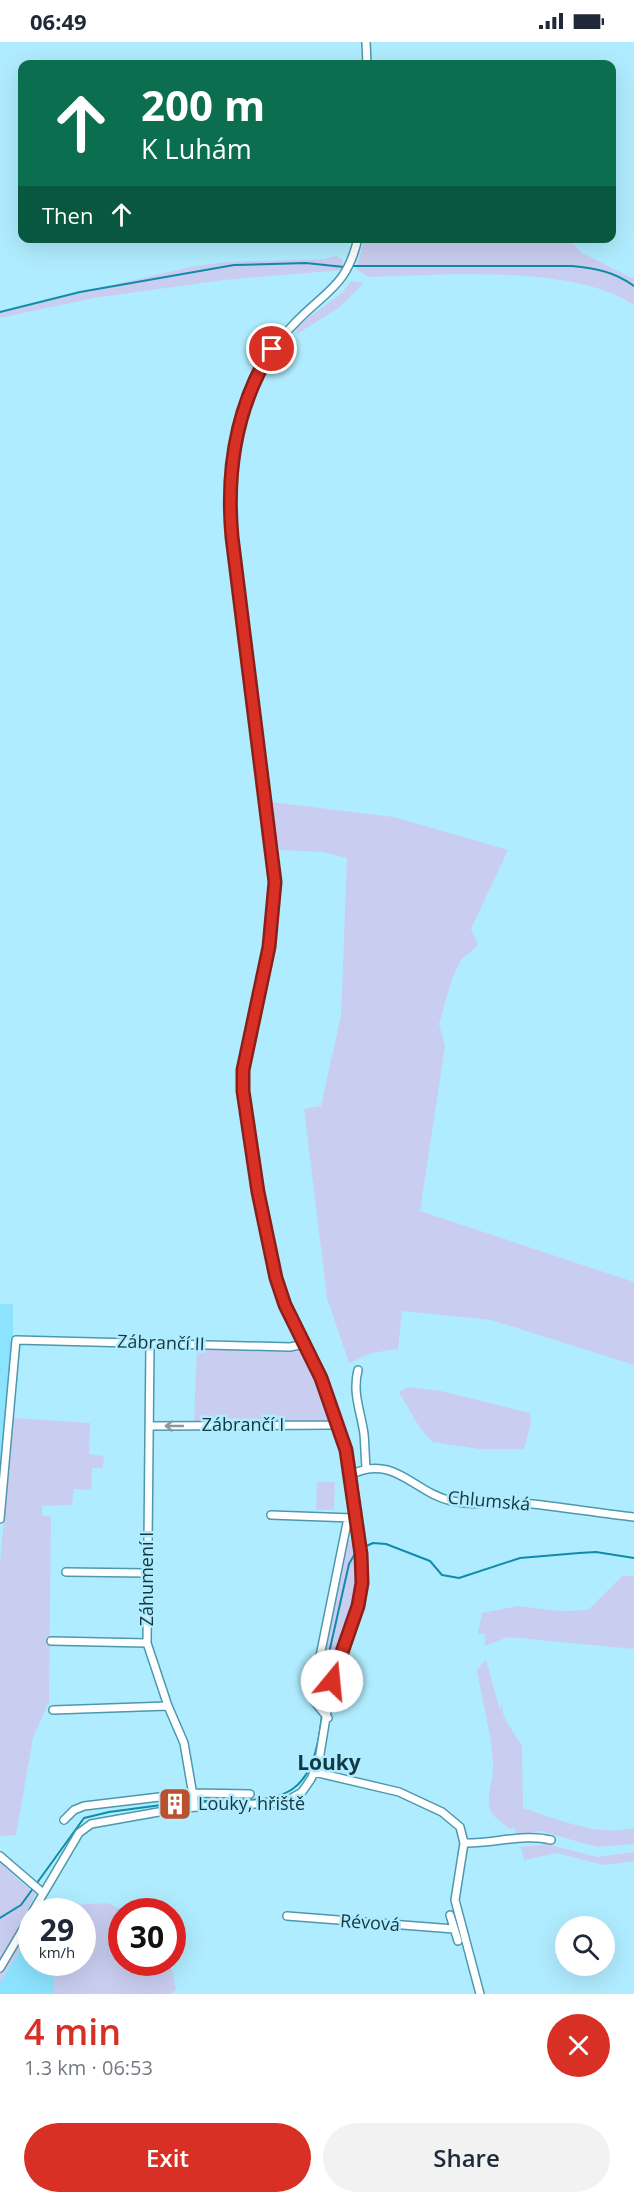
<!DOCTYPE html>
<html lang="en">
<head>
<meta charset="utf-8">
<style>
	body { margin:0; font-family:"Open Sans",sans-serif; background:#f2f2f3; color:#1f2937; height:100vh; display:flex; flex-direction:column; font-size:22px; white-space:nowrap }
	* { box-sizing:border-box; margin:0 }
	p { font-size:20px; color:#747a83 }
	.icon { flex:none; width:33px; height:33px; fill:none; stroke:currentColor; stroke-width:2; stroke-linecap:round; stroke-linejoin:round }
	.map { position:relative; height:1952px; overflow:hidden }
	.drawer { display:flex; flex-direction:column; background:#fff; flex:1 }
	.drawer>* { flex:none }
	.hud { position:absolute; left:18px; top:18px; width:598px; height:183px; border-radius:12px; box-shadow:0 6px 24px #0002; background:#0b6e4f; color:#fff; overflow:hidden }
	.buttons { position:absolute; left:555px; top:1874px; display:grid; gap:12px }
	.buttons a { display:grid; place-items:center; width:60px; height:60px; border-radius:50%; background:#fff; box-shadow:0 6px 24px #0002; font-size:30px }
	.speed { position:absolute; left:18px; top:1856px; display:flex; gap:12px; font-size:30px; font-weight:700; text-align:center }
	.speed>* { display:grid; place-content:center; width:78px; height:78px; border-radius:50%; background:#fff; box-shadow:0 6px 24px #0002; line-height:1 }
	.speed small { font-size:15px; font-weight:400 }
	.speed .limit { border:9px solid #d22; background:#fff; color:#111 }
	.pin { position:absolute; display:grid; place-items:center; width:51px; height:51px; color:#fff; margin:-26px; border:3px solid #fff; border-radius:50%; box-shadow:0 2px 6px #0007 }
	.me { position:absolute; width:66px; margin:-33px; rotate:17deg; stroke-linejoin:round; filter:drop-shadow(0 0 4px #0008) }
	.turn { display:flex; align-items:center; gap:21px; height:126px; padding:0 24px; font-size:27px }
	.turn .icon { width:78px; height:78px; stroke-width:2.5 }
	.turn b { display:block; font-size:42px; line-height:51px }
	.then { display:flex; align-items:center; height:57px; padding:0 24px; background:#0003; gap:12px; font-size:22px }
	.round { display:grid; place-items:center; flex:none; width:63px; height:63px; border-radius:32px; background:#f2f2f3 }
	.summary { display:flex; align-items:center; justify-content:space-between; height:102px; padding:0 24px }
	h1 { font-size:36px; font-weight:600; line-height:45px; color:#d93025 }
	.button { display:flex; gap:12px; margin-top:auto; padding:12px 24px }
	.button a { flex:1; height:69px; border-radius:36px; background:#d93025; color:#fff; font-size:24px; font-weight:600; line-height:69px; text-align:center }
	.button a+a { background:#f2f2f3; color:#1f2937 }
	.status { display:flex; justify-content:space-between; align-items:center; height:42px; padding:0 30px; background:#fff; direction:ltr }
	.status svg { height:16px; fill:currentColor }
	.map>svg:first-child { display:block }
</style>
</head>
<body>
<div class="status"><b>06:49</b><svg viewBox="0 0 49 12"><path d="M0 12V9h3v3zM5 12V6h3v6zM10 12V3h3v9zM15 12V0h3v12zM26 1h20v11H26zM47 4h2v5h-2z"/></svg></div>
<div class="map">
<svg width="634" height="1952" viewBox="0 0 634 1952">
	<rect width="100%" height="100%" fill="#b0ecff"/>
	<path fill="#8ce3fe" d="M 0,1262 L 13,1262 L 13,1309 L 0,1462 Z
		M 30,1892 L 32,1920 L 53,1920 L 53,1952 L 0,1952 L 0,1941 Z"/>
	<path fill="#c9cef1" d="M 365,197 L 568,197 L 582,211 L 634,237 L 634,263 C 573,222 442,233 368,235 L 356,227 Z
		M 336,214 L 343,218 L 343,228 L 224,238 L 94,256 L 0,276 L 0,269 L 190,225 L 226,220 L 324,217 Z
		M 351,239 L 364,241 L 340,265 L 297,292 L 296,285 L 343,250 Z
		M 271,760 L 394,775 L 508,808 L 471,887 L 478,903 L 461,918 L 452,937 L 439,982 L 445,1004 L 420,1169 L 634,1240 L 634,1323 L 491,1278 L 402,1269 L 398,1307 L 372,1311 L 349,1321 L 327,1256 L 304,1067 L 321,1064 L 341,973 L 347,816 L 322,810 L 280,808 L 274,787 Z
		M 197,1305 L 304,1310 C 314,1321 334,1366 328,1380 L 194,1380 Z
		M 409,1345 L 441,1349 L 530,1371 L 531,1381 L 524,1407 L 479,1407 L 432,1400 L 418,1383 L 399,1350 Z
		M 14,1376 L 90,1381 L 89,1412 L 104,1414 L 103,1426 L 92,1426 L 91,1448 L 74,1447 L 72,1463 L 42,1464 L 42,1473 L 51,1475 L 49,1660 L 33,1696 L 16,1793 L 0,1794 L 0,1519 Z
		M 317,1440 L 335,1440 L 334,1468 L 316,1468 Z
		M 347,1498 L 354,1499 L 356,1502 L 358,1546 L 336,1614 L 324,1666 L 319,1665 L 317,1642 Z
		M 623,1533 L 634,1535 L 634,1607 L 508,1595 L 485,1604 L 485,1592 L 478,1592 L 482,1571 L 518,1564 L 560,1569 L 588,1568 Z
		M 486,1617 L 500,1669 L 501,1660 L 504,1675 L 522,1704 L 523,1766 C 557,1777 598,1795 634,1786 L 634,1802 L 597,1805 L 540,1789 L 516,1793 L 515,1786 L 510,1787 C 503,1781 493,1776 490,1767 C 486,1752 494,1737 493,1721 C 491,1690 482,1658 477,1628 Z
		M 547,1802 L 597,1815 L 634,1810 L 634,1819 L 604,1823 L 557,1811 L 524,1818 L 521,1805 Z
		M 0,1821 L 35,1852 L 21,1882 L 30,1892 L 0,1941 Z
		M 108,1861 L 124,1869 L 122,1869 L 122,1920 L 170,1920 L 176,1948 L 170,1952 L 53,1952 L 53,1920 L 82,1920 L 82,1869 L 56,1869 L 56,1864 Z"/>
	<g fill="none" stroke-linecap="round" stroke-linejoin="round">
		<path stroke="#0f8ca9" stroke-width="2" d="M 350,224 L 572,224 C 595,226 615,230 634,244
			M 0,270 L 80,250 L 234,223 L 306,221 L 344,225
			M 362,1506 L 373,1501 L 386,1502 L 430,1519 L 442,1533 L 459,1536 L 520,1516 L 579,1511 L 596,1510 L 634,1516
			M 323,1665 L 327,1620 L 349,1522 L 357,1508
			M 197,1759 C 277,1757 312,1768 322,1673
			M 0,1876 L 21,1863 L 84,1776 L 109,1770 L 191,1759"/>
		<defs>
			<path id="street" d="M 366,0 L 367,22
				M 150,1301 L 147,1601 L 168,1664 L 184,1701 L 195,1765
				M 358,1328 C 352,1351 361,1370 364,1392 C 365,1403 365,1414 366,1425
				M 149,1384 L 333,1383 L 337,1380
				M 352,1432 C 395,1412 414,1451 452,1459 C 474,1464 498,1460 521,1461 C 558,1464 596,1471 634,1475
				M 271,1473 L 352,1476
				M 0,1477 L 16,1298 L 290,1305 L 305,1302
				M 66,1530 L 147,1531
				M 51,1599 L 147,1601
				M 53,1668 L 168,1664
				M 328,1676 L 314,1659 L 314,1644 L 348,1476
				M 314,1730 L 399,1750 L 442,1770 L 460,1785 L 464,1801 L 455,1858 L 480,1952
				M 64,1778 L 74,1768 L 84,1764 L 193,1751 L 250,1752
				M 464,1801 C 492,1802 525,1791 551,1798
				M 0,1814 L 43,1851
				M 33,1869 L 79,1791 L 91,1782 L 181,1766 L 274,1761 L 290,1757 L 302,1750 L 311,1737 L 319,1718 L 332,1639 L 358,1564 L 362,1541 L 353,1438 L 347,1408 L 321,1336 L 285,1263 L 276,1236 L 258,1150 L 243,1049 L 243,1028 L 269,905 L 275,840 L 232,495 C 225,419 238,338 294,282 C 325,249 347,245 358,196
				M 450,1873 L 458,1899
				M 287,1874 L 454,1887
				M 0,1926 L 32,1872"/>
		</defs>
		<use href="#street" stroke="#4c98ae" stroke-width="10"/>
		<use href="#street" stroke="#fff" stroke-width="7"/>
	</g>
	<defs><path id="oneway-shaft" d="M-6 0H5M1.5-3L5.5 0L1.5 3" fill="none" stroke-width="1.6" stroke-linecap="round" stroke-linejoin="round" transform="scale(1.5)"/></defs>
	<use stroke="#8a9a9f" href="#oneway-shaft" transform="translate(174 1384) rotate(180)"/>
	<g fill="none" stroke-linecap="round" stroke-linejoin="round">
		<defs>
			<path id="route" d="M 272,307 C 236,364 226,429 232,495 L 275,840 L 269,905 L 243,1028 L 243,1049 L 258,1150 L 276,1236 L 285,1263 L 321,1336 L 346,1408 L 361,1512 L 362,1541 L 358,1564 L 332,1639"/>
		</defs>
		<use href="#route" stroke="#8d1f18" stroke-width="15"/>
		<use href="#route" stroke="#d93025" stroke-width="10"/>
	</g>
	<defs>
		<symbol id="building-square" viewBox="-11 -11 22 22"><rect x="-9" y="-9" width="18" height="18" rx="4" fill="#b9512c" stroke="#b0ecff"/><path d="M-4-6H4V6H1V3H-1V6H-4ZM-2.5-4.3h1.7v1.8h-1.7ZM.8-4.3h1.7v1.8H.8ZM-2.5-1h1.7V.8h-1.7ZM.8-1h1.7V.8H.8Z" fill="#fff"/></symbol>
	</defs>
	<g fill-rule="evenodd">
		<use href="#building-square" x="156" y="1743" width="38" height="38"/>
	</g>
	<g text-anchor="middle" stroke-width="5" stroke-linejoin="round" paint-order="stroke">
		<g font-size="18" fill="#15353f" stroke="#b0ecff">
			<text transform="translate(161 1301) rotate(2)" y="6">Zábrančí II</text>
			<text x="243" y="1389">Zábrančí I</text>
			<text transform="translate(489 1459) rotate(5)" y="6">Chlumská</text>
			<text transform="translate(147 1537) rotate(-90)" y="6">Záhumení I</text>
			<text transform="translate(370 1881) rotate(4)" y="6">Révová</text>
		</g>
		<g font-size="18" fill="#15353f" stroke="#b0ecff" text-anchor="start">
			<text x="198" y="1768">Louky, hřiště</text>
		</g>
		<g font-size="21" font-weight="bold" fill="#103a45" stroke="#b0ecff">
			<text x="329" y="1728">Louky</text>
		</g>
	</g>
</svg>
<div class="buttons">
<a><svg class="icon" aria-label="search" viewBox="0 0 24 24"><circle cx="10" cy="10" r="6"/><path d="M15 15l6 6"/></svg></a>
</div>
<div class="speed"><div>29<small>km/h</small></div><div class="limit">30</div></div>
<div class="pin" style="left:272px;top:307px;background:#d93025"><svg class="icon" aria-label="arrive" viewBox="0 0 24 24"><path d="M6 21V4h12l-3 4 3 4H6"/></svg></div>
<svg class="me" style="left:332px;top:1639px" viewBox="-20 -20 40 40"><circle r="19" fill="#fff"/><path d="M0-13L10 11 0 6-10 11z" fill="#d93025"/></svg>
<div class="hud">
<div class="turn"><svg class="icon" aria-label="ahead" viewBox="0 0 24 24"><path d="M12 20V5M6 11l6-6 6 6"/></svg><div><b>200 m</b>K Luhám</div></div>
<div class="then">Then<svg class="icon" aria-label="ahead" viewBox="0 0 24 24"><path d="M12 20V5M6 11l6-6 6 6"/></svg></div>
</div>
</div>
<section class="drawer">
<div class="summary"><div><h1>4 min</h1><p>1.3 km · 06:53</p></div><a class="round" style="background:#d93025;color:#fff"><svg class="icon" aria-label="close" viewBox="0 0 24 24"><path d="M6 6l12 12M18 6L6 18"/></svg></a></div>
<div class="button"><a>Exit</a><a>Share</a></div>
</section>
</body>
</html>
